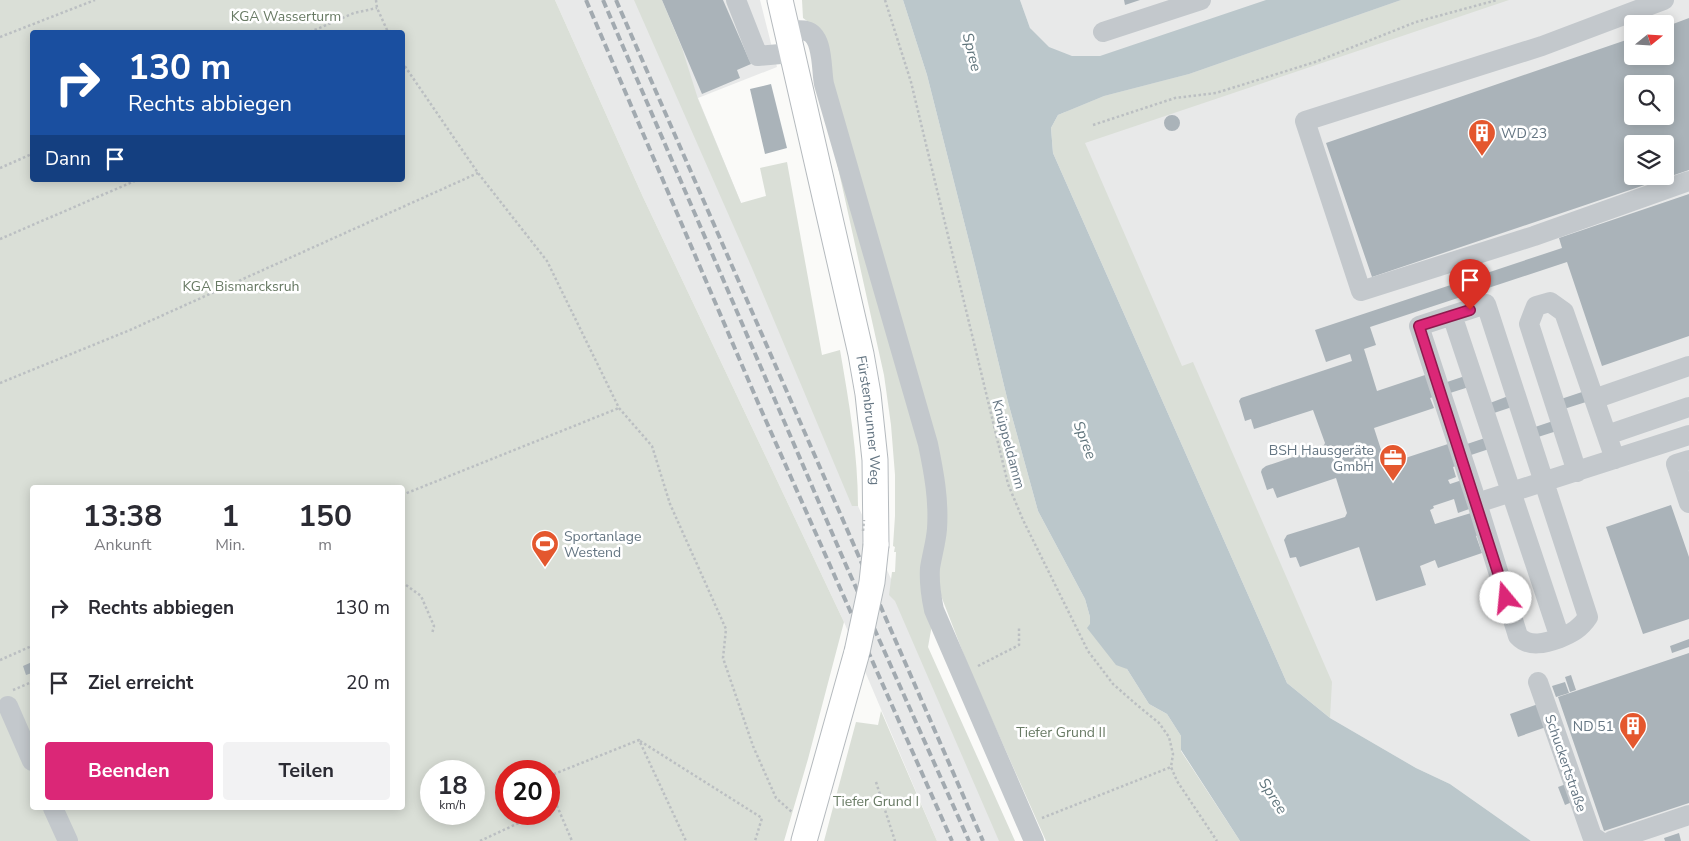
<!DOCTYPE html>
<html lang="de">
<head>
<meta charset="utf-8">
<style>
	body { margin:0; font-family:"Nunito Sans",sans-serif; background:#f2f2f3; color:#2b2b33; height:100vh; display:flex; flex-direction:column; font-size:19px; white-space:nowrap }
	* { box-sizing:border-box; margin:0 }
	p { font-size:16px; color:#7c7c81 }
	.icon { flex:none; width:28px; height:28px; fill:none; stroke:currentColor; stroke-width:2; stroke-linecap:round; stroke-linejoin:round }
	.map { position:relative; flex:1; overflow:hidden }
	.panel { position:absolute; left:30px; top:485px; width:375px; height:325px; display:flex; flex-direction:column; background:#fff; border-radius:5px; box-shadow:0 2px 12px #0003 }
	.panel>* { flex:none }
	.top-card { position:absolute; left:30px; top:30px; width:375px; height:152px; border-radius:5px; box-shadow:0 2px 12px #0003; background:#1a4fa0; color:#fff; overflow:hidden }
	.needle { width:32px; rotate:72deg }
	.buttons { position:absolute; left:1624px; top:15px; display:grid; gap:10px }
	.buttons a { display:grid; place-items:center; width:50px; height:50px; border-radius:5px; background:#fff; box-shadow:0 2px 12px #0003; font-size:25px }
	.speed { position:absolute; left:420px; top:760px; display:flex; gap:10px; font-size:25px; font-weight:700; text-align:center }
	.speed>* { display:grid; place-content:center; width:65px; height:65px; border-radius:50%; background:#fff; box-shadow:0 2px 12px #0003; line-height:1 }
	.speed small { font-size:12px; font-weight:400 }
	.speed .limit { border:8px solid #d22; background:#fff; color:#111 }
	.pin { position:absolute; display:grid; place-items:center; width:42px; height:42px; color:#fff; margin:-51px -21px; border-radius:50% 50% 50% 0; rotate:-45deg; box-shadow:0 0 5px #0007 }
	.pin .icon { rotate:45deg }
	.me { position:absolute; width:55px; margin:-28px; rotate:343deg; stroke-linejoin:round; filter:drop-shadow(0 0 4px #0008) }
	.turn { display:flex; align-items:center; gap:18px; height:105px; padding:0 15px; font-size:22px }
	.turn .icon { width:65px; height:65px; stroke-width:2.5 }
	.turn b { display:block; font-size:35px; line-height:42px }
	.then { display:flex; align-items:center; height:48px; padding:0 15px; background:#0003; gap:10px; font-size:19px }
	.eta { display:flex; justify-content:space-evenly; align-items:center; height:85px; text-align:center }
	.eta b { font-size:30px; font-weight:700; line-height:35px }
	.action { display:flex; gap:10px; margin-top:auto; padding:10px 15px }
	.action a { flex:1; height:58px; border-radius:5px; background:#db2777; color:#fff; font-size:20px; font-weight:700; line-height:58px; text-align:center }
	.action a+a { background:#f2f2f3; color:#2b2b33 }
	ul { padding:0; list-style:none }
	li { display:flex; align-items:center; gap:15px; height:75px; padding:0 15px }
	li div { flex:1 }
	li b { display:block; font-size:19px }
	li em { font-style:normal }
	.map>svg:first-child { display:block }
</style>
</head>
<body>
<div class="map">
<svg width="1689" height="841" viewBox="0 0 1689 841">
	<rect width="100%" height="100%" fill="#fafaf8"/>
	<path fill="#e8e9e9" fill-rule="evenodd" d="M 555,0 L 660,0 L 682,48 L 662,0 L 760,0 L 777,67 L 698,98 L 769,271 L 858,506 L 892,581 L 1004,841 L 937,841 L 844,622 L 643,197 Z
		M 1020,0 L 1689,0 L 1689,841 L 1531,841 L 1450,784 L 1416,768 L 1330,718 L 1030,28 ZM 1632,24 L 1665,24 L 1665,56 L 1632,56 ZM 1632,84 L 1665,84 L 1665,116 L 1632,116 ZM 1632,144 L 1665,144 L 1665,176 L 1632,176 Z"/>
	<path fill="#dadfd7" fill-rule="evenodd" d="M 0,0 L 555,0 L 643,197 L 844,622 L 808,759 L 784,841 L 0,841 ZM 32,32 L 402,32 L 402,180 L 32,180 ZM 32,488 L 402,488 L 402,808 L 32,808 ZM 431,771 L 474,771 L 474,814 L 431,814 ZM 506,771 L 549,771 L 549,814 L 506,814 Z
		M 634,0 L 662,0 L 682,48 L 698,99 L 741,203 L 766,196 L 760,168 L 787,162 L 822,355 L 840,350 C 849,402 858,454 858,506 L 852,506 L 752,268 Z
		M 802,0 L 903,0 L 927,75 L 975,265 L 1008,402 L 1038,511 L 1085,599 L 1090,617 L 1090,624 L 1127,669 L 1149,704 L 1167,714 L 1181,736 L 1181,751 L 1240,841 L 1046,841 L 969,668 L 938,588 L 942,519 L 818,29 L 803,18 Z
		M 1401,0 L 1509,0 L 1085,143 L 1182,366 L 1193,362 L 1332,682 L 1330,718 L 1287,683 L 1053,153 L 1051,128 L 1058,115 L 1104,96 L 1189,74 Z
		M 829,127 L 927,459 L 933,619 L 928,647 L 1015,841 L 999,841 L 895,601 L 889,595 L 892,572 L 895,572 L 896,552 L 894,552 L 895,547 L 893,546 L 895,516 L 895,475 L 891,425 L 884,375 Z
		M 881,711 L 937,841 L 824,841 L 856,722 L 878,725 Z"/>
	<path fill="#bbc7cb" d="M 903,0 L 1020,0 L 1030,28 L 1049,47 L 1072,56 L 1100,56 L 1266,0 L 1401,0 L 1189,74 L 1104,96 L 1058,115 L 1051,128 L 1053,153 L 1287,683 L 1330,718 L 1416,768 L 1450,784 L 1531,841 L 1240,841 L 1181,750 L 1181,736 L 1167,714 L 1149,704 L 1127,669 L 1116,665 L 1087,628 L 1090,624 L 1090,617 L 1085,599 L 1038,511 L 1008,402 L 975,265 L 927,75 Z"/>
	<path fill="#aab3b9" fill-rule="evenodd" d="M 662,0 L 723,0 L 751,64 L 737,70 L 740,78 L 702,94 Z
		M 1124,0 L 1140,0 L 1125,5 Z
		M 1689,18 L 1689,170 L 1372,277 L 1326,143 L 1632,38 L 1632,56 L 1665,56 L 1665,27 ZM 1632,84 L 1665,84 L 1665,116 L 1632,116 ZM 1632,144 L 1665,144 L 1665,176 L 1632,176 Z
		M 771,84 L 787,148 L 765,154 L 750,89 Z
		M1164 123a8 8 0 1 1 16 0a8 8 0 1 1-16 0Z
		M 1689,194 L 1689,336 L 1602,366 L 1567,262 L 1370,327 L 1376,345 L 1364,349 L 1377,391 L 1425,375 L 1436,396 L 1430,398 L 1434,408 L 1374,428 L 1385,462 L 1390,463 L 1448,444 L 1459,465 L 1453,467 L 1456,477 L 1448,480 L 1450,484 L 1462,480 L 1472,508 L 1458,513 L 1454,499 L 1433,506 L 1434,508 L 1430,510 L 1435,524 L 1471,513 L 1482,534 L 1476,536 L 1482,553 L 1438,568 L 1435,560 L 1420,566 L 1426,585 L 1376,601 L 1359,547 L 1300,567 L 1296,557 L 1290,558 L 1284,540 L 1287,535 L 1345,517 L 1347,513 L 1336,478 L 1277,498 L 1273,488 L 1267,490 L 1261,472 L 1262,469 L 1266,466 L 1323,447 L 1325,443 L 1313,410 L 1254,429 L 1251,419 L 1245,421 L 1239,401 L 1241,398 L 1352,361 L 1350,354 L 1326,362 L 1315,330 L 1562,248 L 1559,238 Z
		M 1468,375 L 1472,386 L 1450,393 L 1447,382 Z
		M 1582,392 L 1586,402 L 1564,409 L 1561,399 Z
		M 1511,395 L 1515,406 L 1494,413 L 1490,403 Z
		M 1556,420 L 1560,430 L 1538,437 L 1535,427 Z
		M 1488,437 L 1492,448 L 1471,455 L 1467,444 Z
		M 1671,505 L 1689,557 L 1689,619 L 1643,634 L 1606,527 Z
		M 1689,639 L 1689,647 L 1672,653 L 1670,646 Z
		M 1689,653 L 1689,803 L 1604,831 L 1558,697 Z
		M 32,662 L 32,673 L 26,675 L 23,666 Z
		M 1571,675 L 1576,690 L 1570,692 L 1565,677 Z
		M 1565,682 L 1569,693 L 1556,697 L 1552,686 Z
		M 1541,703 L 1549,726 L 1518,737 L 1510,714 Z
		M 1566,784 L 1572,802 L 1565,805 L 1558,787 Z
		M 1679,833 L 1681,841 L 1665,841 L 1664,838 Z"/>
	<g fill="none" stroke-linecap="round" stroke-linejoin="round">
		<defs>
			<g id="major">
				<path id="s1" d="M 780,0 L 861,354 L 868,394 L 875,460 L 876,545"/>
				<path d="M 804,841 L 857,652"/>
			</g>
		</defs>
		<use href="#major" stroke="#b5babe" stroke-width="27"/>
		<path stroke="#bbbfc2" stroke-width="2.5" stroke-dasharray="2.5 2.5" stroke-linecap="butt" d="M 376,0 L 377,8 L 388,32
			M 885,0 L 911,82 L 1008,484 L 1023,520 L 1088,651 L 1113,684 L 1137,705 L 1159,723 L 1169,737 L 1173,754 L 1171,767 L 1177,781 L 1217,841
			M 310,32 L 354,13 L 377,8
			M 0,37 L 95,0
			M 402,62 L 478,173 L 547,261 L 619,408 L 652,446 L 670,504 L 726,629 L 723,658 L 753,746 L 776,798 L 793,813
			M 1093,125 L 1175,98 L 1216,93 L 1315,62 L 1416,22 L 1497,0
			M 0,168 L 32,154
			M 0,239 L 137,180
			M 0,383 L 130,330 L 478,173
			M 402,495 L 619,408
			M 402,582 L 421,596 L 434,626 L 432,634
			M 0,660 L 32,646
			M 978,666 L 1019,645 L 1019,628
			M 13,690 L 32,682
			M 640,741 L 762,818 L 755,841
			M 549,776 L 639,740 L 686,841
			M 876,782 L 895,841
			M 549,787 L 572,841
			M 549,809 L 556,805
			M 1042,818 L 1171,767
			M 480,841 L 538,814"/>
		<path stroke="#c3c8cc" stroke-width="20" d="M 736,0 L 758,56 L 792,53
			M 1664,0 L 1542,46 L 1305,121 L 1361,291 L 1534,236 L 1689,181
			M 786,31 C 792,31 801,29 806,31 C 824,35 821,70 824,84 L 928,444 C 934,473 939,500 937,529 C 936,542 932,555 930,568 C 929,582 931,596 934,610 L 1034,841
			M 1103,32 L 1201,0
			M 1452,315 L 1560,638 C 1546,643 1529,648 1518,636 L 1477,503 L 1419,326 L 1486,304 L 1588,617 C 1580,629 1572,633 1560,638
			M 1594,399 L 1689,366
			M 1607,435 L 1689,407
			M 1689,460 L 1676,464 L 1689,503
			M 1577,472 L 1529,324 L 1536,306 L 1550,302 L 1564,312 L 1615,459
			M 1477,503 L 1689,435
			M 1538,682 L 1592,836 L 1599,841
			M 8,706 L 32,761
			M 53,808 L 68,841
			M 1611,841 L 1689,815"/>
		<use href="#major" stroke="#fff" stroke-width="25"/>
		<path stroke="#a2aab0" stroke-width="4" stroke-dasharray="8 4" stroke-linecap="butt" d="M 586,0 L 759,405 L 952,841
			M 603,0 L 845,563 L 969,841
			M 616,0 L 983,841"/>
		<defs>
			<path id="major-bridge" d="M 857,652 L 872,582 L 876,545"/>
		</defs>
		<use href="#major-bridge" stroke="#b5babe" stroke-width="27" stroke-linecap="butt"/>
		<path stroke="#bbbfc2" stroke-width="2.5" stroke-dasharray="2.5 2.5" stroke-linecap="butt" d="M 863,531 L 864,520"/>
		<use href="#major-bridge" stroke="#fff" stroke-width="25"/>
	</g>
	<g fill="none" stroke-linecap="round" stroke-linejoin="round">
		<defs>
			<path id="route" d="M 1470,310 L 1419,326 L 1506,598"/>
		</defs>
		<use href="#route" stroke="#8e194d" stroke-width="12"/>
		<use href="#route" stroke="#db2777" stroke-width="9"/>
	</g>
	<defs>
		<symbol id="building-pin" viewBox="-11 -11 22 30"><path d="M0 17L-7.5 6A9.5 9.5 0 1 1 7.5 6Z" fill="#e4572e" stroke="#fff"/><path d="M-4-6H4V6H1V3H-1V6H-4ZM-2.5-4.3h1.7v1.8h-1.7ZM.8-4.3h1.7v1.8H.8ZM-2.5-1h1.7V.8h-1.7ZM.8-1h1.7V.8H.8Z" fill="#fff"/></symbol>
		<symbol id="office-pin" viewBox="-11 -11 22 30"><path d="M0 17L-7.5 6A9.5 9.5 0 1 1 7.5 6Z" fill="#e4572e" stroke="#fff"/><path d="M-6-3h4V-5.5h4V-3h4V5H-6ZM-1-4.5V-3h2v-1.5ZM-6 0V1H6V0Z" fill="#fff"/></symbol>
		<symbol id="stadium-pin" viewBox="-11 -11 22 30"><path d="M0 17L-7.5 6A9.5 9.5 0 1 1 7.5 6Z" fill="#e4572e" stroke="#fff"/><path d="M0-5a6.5 5 0 1 0 0 10a6.5 5 0 1 0 0-10ZM-3.5-1.8h7v3.6h-7Z" fill="#fff"/></symbol>
	</defs>
	<g fill-rule="evenodd">
		<use href="#building-pin" x="1466" y="117" width="32" height="43"/>
		<use href="#office-pin" x="1377" y="442" width="32" height="43"/>
		<use href="#stadium-pin" x="529" y="528" width="32" height="43"/>
		<use href="#building-pin" x="1617" y="710" width="32" height="43"/>
	</g>
	<g text-anchor="middle" stroke-width="5" stroke-linejoin="round" paint-order="stroke">
		<g font-size="14" fill="#687a64" stroke="#fff">
			<text x="286" y="21">KGA Wasserturm</text>
			<text x="241" y="291">KGA Bismarcksruh</text>
			<text x="1061" y="737">Tiefer Grund II</text>
			<text x="876" y="806">Tiefer Grund I</text>
		</g>
		<g font-size="14" fill="#657683" stroke="#fff" text-anchor="start">
			<text x="1501" y="138">WD 23</text>
			<text x="1374" y="455" text-anchor="end">BSH Hausgeräte<tspan x="1374" dy="16">GmbH</tspan></text>
			<text x="564" y="541">Sportanlage<tspan x="564" dy="16">Westend</tspan></text>
			<text x="1614" y="731" text-anchor="end">ND 51</text>
		</g>
		<g font-size="14" fill="#657683" stroke="#fff">
			<text dy="5" stroke="none"><textPath href="#s1" startOffset="430">Fürstenbrunner Weg</textPath></text>
			<text transform="translate(1009 444) rotate(75)" y="5">Knüppeldamm</text>
			<text transform="translate(1566 763) rotate(71)" y="5">Schuckertstraße</text>
		</g>
		<g font-size="15" font-style="italic" fill="#60757c" stroke="#fff">
			<text transform="translate(972 52) rotate(76)" y="5">Spree</text>
			<text transform="translate(1085 440) rotate(69)" y="5">Spree</text>
			<text transform="translate(1273 796) rotate(57)" y="5">Spree</text>
		</g>
	</g>
</svg>
<div class="buttons">
<a><svg class="needle" viewBox="-14 -14 28 28"><path d="M0-13l5 13h-10z" fill="#e53935"/><path d="M0 13l5-13h-10z" fill="#7c7c81"/></svg></a>
<a><svg class="icon" aria-label="search" viewBox="0 0 24 24"><circle cx="10" cy="10" r="6"/><path d="M15 15l6 6"/></svg></a>
<a><svg class="icon" aria-label="layers" viewBox="0 0 24 24"><path d="M12 4l9 5-9 5-9-5zM3 14l9 5 9-5"/></svg></a>
</div>
<div class="speed"><div>18<small>km/h</small></div><div class="limit">20</div></div>
<div class="pin" style="left:1470px;top:310px;background:#d93025"><svg class="icon" aria-label="arrive" viewBox="0 0 24 24"><path d="M6 21V4h12l-3 4 3 4H6"/></svg></div>
<svg class="me" style="left:1506px;top:598px" viewBox="-20 -20 40 40"><circle r="19" fill="#fff"/><path d="M0-13L10 11 0 6-10 11z" fill="#db2777"/></svg>
<div class="top-card">
<div class="turn"><svg class="icon" aria-label="right" viewBox="0 0 24 24"><path d="M7 20v-9h11M14 6l5 5-5 5"/></svg><div><b>130 m</b>Rechts abbiegen</div></div>
<div class="then">Dann<svg class="icon" aria-label="arrive" viewBox="0 0 24 24"><path d="M6 21V4h12l-3 4 3 4H6"/></svg></div>
</div>
<section class="panel">
<div class="eta">
<div><b>13:38</b><p>Ankunft</p></div>
<div><b>1</b><p>Min.</p></div>
<div><b>150</b><p>m</p></div>
</div>
<ul>
<li><svg class="icon" aria-label="right" viewBox="0 0 24 24"><path d="M7 20v-9h11M14 6l5 5-5 5"/></svg><div><b>Rechts abbiegen</b></div><em>130 m</em></li>
<li><svg class="icon" aria-label="arrive" viewBox="0 0 24 24"><path d="M6 21V4h12l-3 4 3 4H6"/></svg><div><b>Ziel erreicht</b></div><em>20 m</em></li>
</ul>
<div class="action"><a>Beenden</a><a>Teilen</a></div>
</section>
</div>
</body>
</html>
